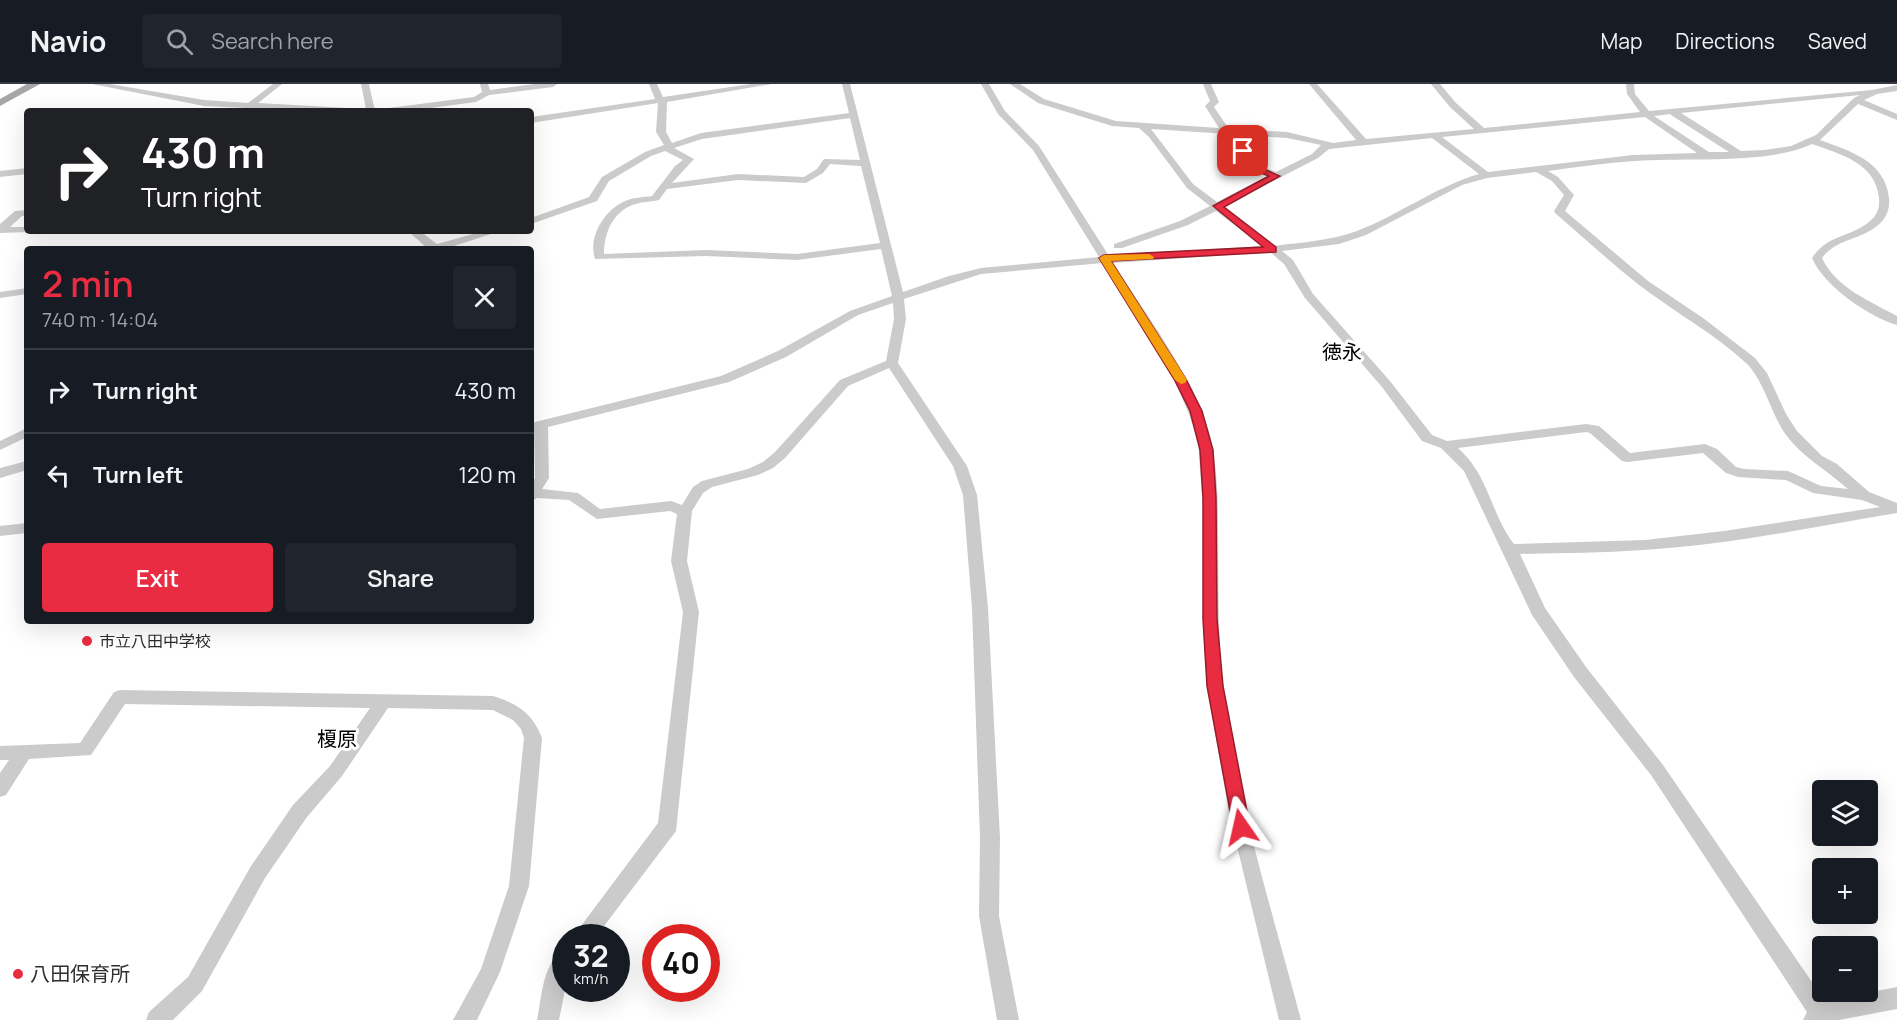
<!DOCTYPE html>
<html lang="en">
<head>
<meta charset="utf-8">
<style>
	body { margin:0; font-family:Manrope,"Noto Sans JP",sans-serif; background:#20242c; color:#f1f3f6; height:100vh; display:flex; flex-direction:column; font-size:22px; white-space:nowrap }
	* { box-sizing:border-box; margin:0 }
	p { font-size:20px; color:#9ea1a6 }
	.icon { flex:none; width:33px; height:33px; fill:none; stroke:currentColor; stroke-width:2; stroke-linecap:round; stroke-linejoin:round }
	.map { position:relative; flex:1; overflow:hidden }
	.details { position:absolute; left:24px; top:162px; width:510px; height:378px; display:flex; flex-direction:column; background:#171b24; border-radius:6px; box-shadow:0 6px 24px #0002 }
	.details>* { flex:none }
	.hud { position:absolute; left:24px; top:24px; width:510px; height:126px; border-radius:6px; box-shadow:0 6px 24px #0002; background:#202124; color:#fff; overflow:hidden }
	.fabs { position:absolute; left:1812px; top:696px; display:grid; gap:12px }
	.fabs a { display:grid; place-items:center; width:66px; height:66px; border-radius:6px; background:#171b24; box-shadow:0 6px 24px #0002; font-size:30px }
	.speed { position:absolute; left:552px; top:840px; display:flex; gap:12px; font-size:30px; font-weight:700; text-align:center }
	.speed>* { display:grid; place-content:center; width:78px; height:78px; border-radius:50%; background:#171b24; box-shadow:0 6px 24px #0002; line-height:1 }
	.speed small { font-size:15px; font-weight:400 }
	.speed .limit { border:9px solid #d22; background:#fff; color:#111 }
	.pin { position:absolute; display:grid; place-items:center; width:51px; height:51px; color:#fff; margin:-26px; border-radius:12px; box-shadow:0 3px 9px #0006 }
	.me { position:absolute; width:66px; margin:-33px; rotate:349deg; stroke-linejoin:round; filter:drop-shadow(0 0 4px #0008) }
	.turn { display:flex; align-items:center; gap:21px; height:126px; padding:0 18px; font-size:27px }
	.turn .icon { width:78px; height:78px; stroke-width:2.5 }
	.turn b { display:block; font-size:42px; line-height:51px }
	.round { display:grid; place-items:center; flex:none; width:63px; height:63px; border-radius:6px; background:#20242c }
	.head { display:flex; align-items:center; justify-content:space-between; height:102px; padding:0 18px }
	h1 { font-size:36px; font-weight:600; line-height:45px; color:#e92c42 }
	.action { display:flex; gap:12px; margin-top:auto; padding:12px 18px }
	.action a { flex:1; height:69px; border-radius:6px; background:#e92c42; color:#fff; font-size:24px; font-weight:600; line-height:69px; text-align:center }
	.action a+a { background:#20242c; color:#f1f3f6 }
	ul { padding:0; list-style:none }
	li { display:flex; align-items:center; gap:18px; height:84px; padding:0 18px; border-top:2px solid #363941 }
	li div { flex:1 }
	li b { display:block; font-size:22px }
	li em { font-style:normal }
	header { display:flex; align-items:center; gap:36px; box-sizing:border-box; height:84px; padding:0 30px; background:#171b24; border-bottom:2px solid #363941 }
	header strong { font-size:28px }
	nav { display:flex; gap:33px; margin-inline-start:auto; font-size:21px }
	.search { width:420px; height:54px; background:#20242c; display:flex; align-items:center; gap:15px; box-sizing:border-box; padding:0 21px; border-radius:6px; color:#9ea1a6; font-size:22px }
	.map>svg:first-child { display:block }
</style>
</head>
<body>
<header>
<strong>Navio</strong>
<div class="search"><svg class="icon" aria-label="search" viewBox="0 0 24 24"><circle cx="10" cy="10" r="6"/><path d="M15 15l6 6"/></svg>Search here</div>
<nav><a>Map</a><a>Directions</a><a>Saved</a></nav>
</header>
<div class="map">
<svg width="1897" height="936" viewBox="0 0 1897 936">
	<rect width="100%" height="100%" fill="#fff"/>
	<g fill="none" stroke-linecap="round" stroke-linejoin="round">
		<path fill="#cbcbcb" fill-rule="evenodd" d="M 92,0 L 110,0 L 204,16 L 248,19 L 273,0 L 282,0 L 258,19 L 366,25 L 361,0 L 369,0 L 375,27 L 312,27 L 204,22 Z
			M 480,0 L 488,0 L 490,6 L 534,0 L 557,0 L 553,3 L 489,11 L 476,18 L 408,27 L 385,27 L 389,24 L 474,13 L 482,8 Z
			M 649,0 L 657,0 L 663,13 L 751,0 L 772,0 L 667,18 L 666,48 L 672,59 L 701,49 L 849,29 L 842,0 L 850,0 L 903,208 L 949,192 L 981,184 L 1099,173 L 1033,66 L 998,30 L 981,0 L 989,0 L 1005,27 L 1039,62 L 1109,172 L 1262,162 L 1216,127 L 1188,141 L 1122,164 L 1114,164 L 1114,160 L 1180,137 L 1210,122 L 1187,104 L 1149,53 L 1139,44 L 1112,42 L 1038,19 L 1010,0 L 1020,0 L 1044,15 L 1116,37 L 1219,44 L 1205,22 L 1210,17 L 1203,0 L 1211,0 L 1219,18 L 1214,23 L 1229,45 L 1287,48 L 1333,59 L 1356,56 L 1309,0 L 1317,0 L 1366,55 L 1474,45 L 1450,23 L 1431,0 L 1440,0 L 1456,19 L 1484,44 L 1640,28 L 1627,10 L 1626,0 L 1634,0 L 1635,10 L 1649,27 L 1872,6 L 1897,1 L 1897,7 L 1877,10 L 1864,16 L 1897,30 L 1897,36 L 1858,20 L 1820,56 C 1850,67 1885,77 1889,114 C 1890,126 1886,135 1877,142 C 1860,156 1836,155 1822,174 C 1836,204 1870,217 1897,232 L 1897,241 C 1869,233 1823,201 1812,174 C 1828,150 1849,154 1869,138 C 1877,132 1880,124 1879,114 C 1876,79 1840,70 1812,60 C 1767,81 1686,73 1635,77 C 1606,79 1577,83 1548,87 L 1558,93 L 1574,111 L 1565,127 L 1648,197 L 1703,234 L 1755,274 L 1767,289 L 1786,330 L 1797,347 L 1822,372 L 1837,380 L 1869,408 L 1897,419 L 1897,429 C 1813,443 1728,461 1643,466 C 1602,469 1561,469 1520,470 L 1545,524 L 1586,583 L 1663,681 L 1825,917 L 1897,903 L 1897,925 L 1839,936 L 1803,936 L 1807,928 L 1651,691 L 1574,593 L 1532,531 L 1464,387 L 1441,364 L 1422,357 L 1382,303 L 1305,214 L 1284,180 L 1270,168 L 1113,179 C 1145,229 1192,291 1209,348 C 1217,378 1218,411 1218,442 C 1219,495 1217,548 1223,601 C 1236,714 1272,826 1301,936 L 1279,936 L 1229,729 L 1207,603 L 1203,544 L 1203,426 L 1198,357 L 1189,330 L 1174,295 L 1103,179 L 981,190 L 904,215 L 906,235 L 898,279 L 967,382 L 977,411 L 988,524 L 1000,754 L 999,832 L 1019,936 L 997,936 L 979,832 L 980,754 L 972,524 L 963,411 L 953,382 L 889,284 L 848,302 L 785,374 L 773,384 L 758,391 L 712,403 L 703,409 L 692,427 L 687,477 L 699,528 L 676,747 L 595,854 L 572,854 L 658,739 L 683,528 L 671,477 L 677,430 L 670,427 L 597,435 L 569,416 L 537,414 L 531,417 L 531,401 L 535,394 L 534,346 L 531,347 L 531,339 L 721,292 L 778,267 L 850,227 L 892,212 L 881,165 L 797,176 L 706,172 L 595,175 C 588,154 603,128 623,118 C 630,114 643,113 652,112 L 675,82 L 683,76 L 665,67 L 651,72 L 609,97 L 597,117 L 531,140 L 531,134 L 589,113 L 602,93 L 645,68 L 664,61 L 656,48 L 658,19 L 531,39 L 531,33 L 655,15 ZM 1860,11 L 1854,14 L 1816,51 L 1791,62 L 1764,66 L 1741,67 L 1681,29 ZM 1671,30 L 1671,31 L 1729,68 L 1709,68 L 1654,32 ZM 1645,33 L 1697,69 L 1633,71 L 1488,88 L 1442,53 ZM 850,34 L 860,76 L 824,75 L 817,85 L 804,93 L 738,90 L 672,99 L 694,75 L 674,64 L 702,55 ZM 1151,45 L 1228,50 L 1244,82 L 1268,92 L 1217,118 L 1193,100 ZM 1238,51 L 1287,54 L 1321,61 L 1312,70 L 1276,88 L 1251,78 ZM 1432,54 L 1479,90 C 1435,103 1399,131 1357,147 C 1330,157 1302,158 1274,162 L 1223,123 L 1318,74 L 1329,65 ZM 830,80 L 861,82 L 880,159 L 797,170 L 706,166 L 604,170 C 604,151 611,131 630,122 C 638,118 650,118 659,116 L 667,105 L 738,96 L 806,99 L 823,89 ZM 1536,88 L 1552,97 L 1564,111 L 1554,127 L 1555,129 C 1583,153 1610,178 1639,201 C 1674,228 1714,249 1746,279 C 1764,296 1771,330 1786,351 C 1802,373 1827,386 1848,405 L 1821,402 L 1788,387 L 1744,385 L 1736,383 L 1717,365 L 1705,360 L 1630,369 L 1599,342 L 1586,340 L 1447,357 L 1432,351 L 1390,297 L 1313,210 L 1293,176 L 1282,167 L 1339,160 L 1366,151 L 1462,101 L 1487,94 ZM 893,219 L 894,235 L 886,277 L 840,296 L 775,368 L 763,378 L 748,385 L 702,397 L 693,403 L 682,421 L 671,417 L 600,425 L 578,409 L 542,405 L 549,394 L 548,343 L 729,298 L 786,273 L 858,231 ZM 1586,348 L 1590,349 L 1622,377 L 1627,378 L 1703,369 L 1726,389 L 1738,393 L 1786,396 L 1813,409 L 1862,416 L 1880,423 L 1724,447 L 1645,456 L 1514,460 C 1490,429 1490,393 1458,364 Z
			M 27,84 L 27,90 L 0,93 L 0,87 Z
			M 27,126 L 27,132 L 22,132 L 10,143 L 27,143 L 27,147 L 31,148 L 0,149 L 0,140 L 15,127 Z
			M 66,147 L 154,147 L 149,150 L 71,150 Z
			M 408,147 L 420,147 L 437,160 L 484,147 L 500,147 L 445,165 L 428,165 Z
			M 27,204 L 27,210 L 0,214 L 0,208 Z
			M 27,344 L 27,353 L 0,366 L 0,357 Z
			M 27,377 L 27,386 L 0,394 L 0,384 Z
			M 27,439 L 27,449 L 0,452 L 0,442 Z
			M 120,606 L 493,612 C 518,620 532,629 542,654 L 529,802 L 500,888 L 477,936 L 453,936 L 481,885 L 509,802 L 524,654 L 521,645 L 513,636 L 493,626 L 388,624 L 342,692 L 307,733 L 265,794 L 202,907 L 173,936 L 146,936 L 149,928 L 188,893 L 251,782 L 293,721 L 330,682 L 370,624 L 125,620 L 91,671 L 29,675 L 6,711 L 0,713 L 0,689 L 9,676 L 0,676 L 0,662 L 80,659 L 114,608 Z
			M 566,866 L 566,901 L 559,936 L 537,936 C 542,914 542,876 566,866 Z"/>
		<path fill="#a6a6a6" fill-rule="evenodd" d="M 27,0 L 40,0 L 0,22 L 0,15 Z"/>
	</g>
	<path fill="#e92c42" stroke="#971d2b" stroke-width="1.5" d="M 1240,65 L 1246,65 L 1252,80 L 1280,92 L 1224,123 L 1276,163 L 1276,168 L 1111,177 L 1186,295 L 1202,327 L 1213,366 L 1216,414 L 1217,535 L 1223,602 L 1250,743 L 1247,749 L 1241,751 L 1235,749 L 1233,743 L 1207,602 L 1203,535 L 1203,414 L 1200,366 L 1190,327 L 1174,295 L 1099,174 L 1104,171 L 1263,163 L 1213,122 L 1269,92 L 1245,83 Z"/>
	<path fill="#f59e0b" d="M 1149,170 L 1154,173 L 1153,175 L 1111,177 L 1187,296 L 1185,299 L 1181,300 L 1175,296 L 1099,174 L 1104,171 Z"/>
	<g fill="#e92c42" stroke="#fff" stroke-width="2">
		<circle cx="87" cy="557" r="6"/>
		<circle cx="18" cy="890" r="6"/>
	</g>
	<g text-anchor="middle" stroke-width="6" stroke-linejoin="round" paint-order="stroke">
		<g font-size="16" fill="#2e2e2e" stroke="#fff" text-anchor="start">
			<text x="99" y="563">市立八田中学校</text>
		</g>
		<g font-size="20" fill="#000" stroke="#fff">
			<text x="1342" y="275">徳永</text>
			<text x="337" y="662">榎原</text>
		</g>
		<g font-size="20" fill="#2e2e2e" stroke="#fff" text-anchor="start">
			<text x="30" y="897">八田保育所</text>
		</g>
	</g>
</svg>
<div class="fabs">
<a><svg class="icon" aria-label="layers" viewBox="0 0 24 24"><path d="M12 4l9 5-9 5-9-5zM3 14l9 5 9-5"/></svg></a>
<a>+</a>
<a>−</a>
</div>
<div class="speed"><div>32<small>km/h</small></div><div class="limit">40</div></div>
<div class="pin" style="left:1243px;top:67px;background:#d93025"><svg class="icon" aria-label="arrive" viewBox="0 0 24 24"><path d="M6 21V4h12l-3 4 3 4H6"/></svg></div>
<svg class="me" style="left:1241px;top:743px" viewBox="-20 -20 40 40"><path d="M0-17L14 15 0 8-14 15z" fill="#e92c42" stroke="#fff" stroke-width="4"/></svg>
<div class="hud">
<div class="turn"><svg class="icon" aria-label="right" viewBox="0 0 24 24"><path d="M7 20v-9h11M14 6l5 5-5 5"/></svg><div><b>430 m</b>Turn right</div></div>
</div>
<section class="details">
<div class="head"><div><h1>2 min</h1><p>740 m · 14:04</p></div><a class="round"><svg class="icon" aria-label="close" viewBox="0 0 24 24"><path d="M6 6l12 12M18 6L6 18"/></svg></a></div>
<ul>
<li><svg class="icon" aria-label="right" viewBox="0 0 24 24"><path d="M7 20v-9h11M14 6l5 5-5 5"/></svg><div><b>Turn right</b></div><em>430 m</em></li>
<li><svg class="icon" aria-label="left" viewBox="0 0 24 24"><path d="M17 20v-9H6M10 6l-5 5 5 5"/></svg><div><b>Turn left</b></div><em>120 m</em></li>
</ul>
<div class="action"><a>Exit</a><a>Share</a></div>
</section>
</div>
</body>
</html>
